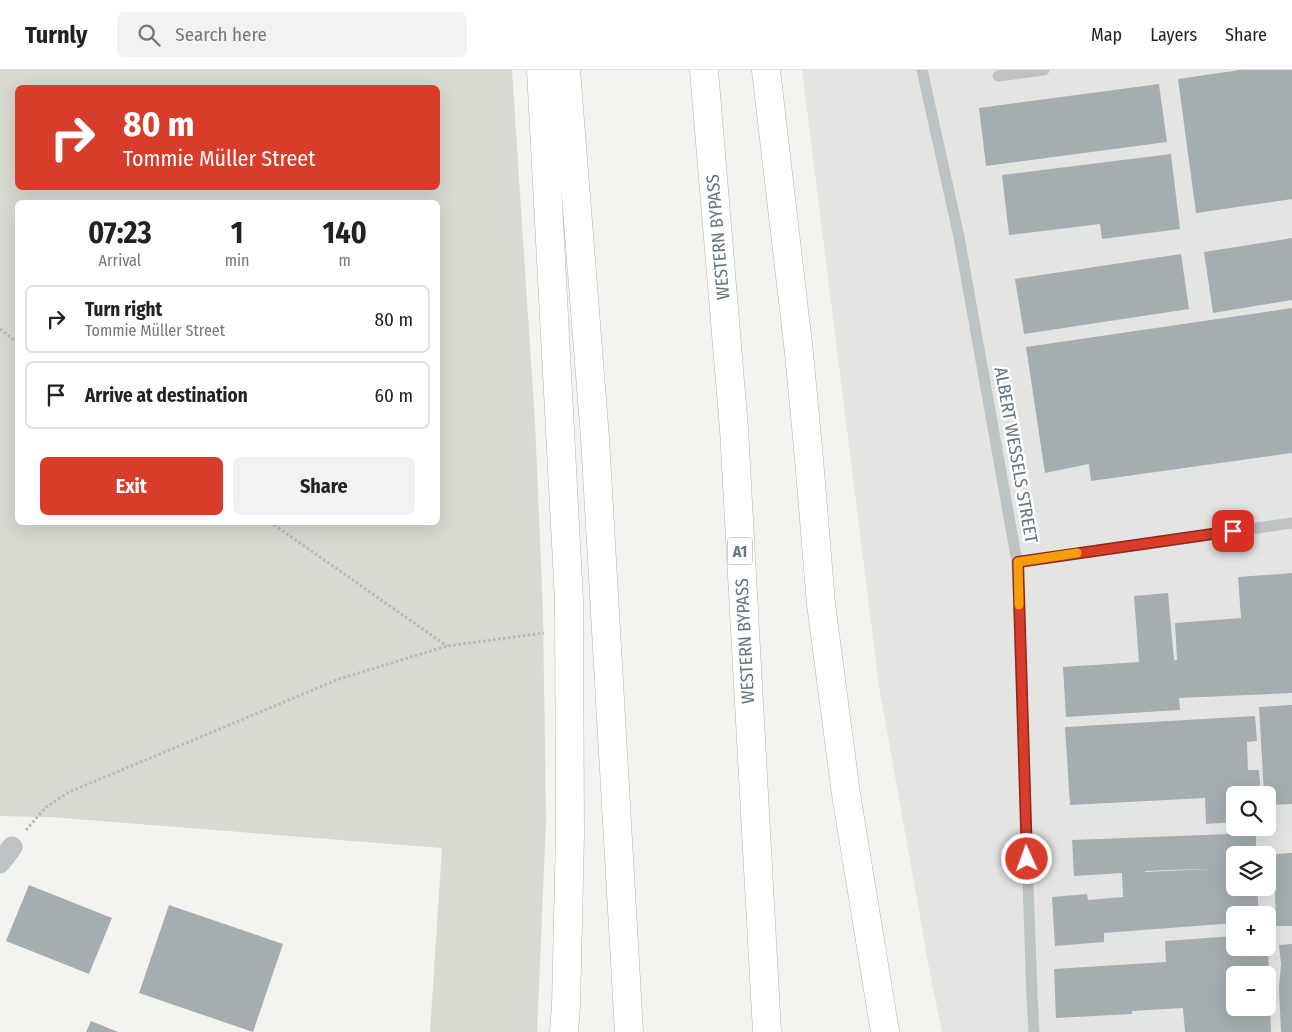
<!DOCTYPE html>
<html lang="en">
<head>
<meta charset="utf-8">
<style>
	body { margin:0; font-family:"Fira Sans Condensed",sans-serif; background:#f2f2f2; color:#222; height:100vh; display:flex; flex-direction:column; font-size:19px; white-space:nowrap }
	* { box-sizing:border-box; margin:0 }
	p { font-size:16px; color:#767676 }
	.icon { flex:none; width:28px; height:28px; fill:none; stroke:currentColor; stroke-width:2; stroke-linecap:round; stroke-linejoin:round }
	.map { position:relative; flex:1; overflow:hidden }
	.drawer { position:absolute; left:15px; top:130px; width:425px; height:325px; display:flex; flex-direction:column; background:#fff; border-radius:8px; box-shadow:0 5px 20px #0002 }
	.drawer>* { flex:none }
	.guide { position:absolute; left:15px; top:15px; width:425px; height:105px; border-radius:8px; box-shadow:0 5px 20px #0002; background:#d83d2b; color:#fff; overflow:hidden }
	.tools { position:absolute; left:1226px; top:716px; display:grid; gap:10px }
	.tools a { display:grid; place-items:center; width:50px; height:50px; border-radius:8px; background:#fff; box-shadow:0 5px 20px #0002; font-size:25px }
	.pin { position:absolute; display:grid; place-items:center; width:42px; height:42px; color:#fff; margin:-21px; border-radius:10px; box-shadow:0 2px 8px #0006 }
	.me { position:absolute; width:55px; margin:-28px; rotate:358deg; stroke-linejoin:round; filter:drop-shadow(0 0 4px #0008) }
	.turn { display:flex; align-items:center; gap:18px; height:105px; padding:0 25px; font-size:22px }
	.turn .icon { width:65px; height:65px; stroke-width:2.5 }
	.turn b { display:block; font-size:35px; line-height:42px }
	.eta { display:flex; justify-content:space-evenly; align-items:center; height:85px; text-align:center }
	.eta b { font-size:30px; font-weight:700; line-height:35px }
	.action { display:flex; gap:10px; margin-top:auto; padding:10px 25px }
	.action a { flex:1; height:58px; border-radius:8px; background:#d83d2b; color:#fff; font-size:20px; font-weight:700; line-height:58px; text-align:center }
	.action a+a { background:#f2f2f2; color:#222 }
	ul { padding:0; list-style:none }
	li { display:flex; align-items:center; gap:15px; height:68px; margin:0 10px 8px; padding:0 15px; border:2px solid #e0e0e0; border-radius:8px }
	li div { flex:1 }
	li b { display:block; font-size:19px }
	li em { font-style:normal }
	header { display:flex; align-items:center; gap:30px; box-sizing:border-box; height:70px; padding:0 25px; background:#fff; border-bottom:1px solid #e0e0e0 }
	header strong { font-size:24px }
	nav { display:flex; gap:28px; margin-inline-start:auto; font-size:18px }
	.search { width:350px; height:45px; background:#f2f2f2; display:flex; align-items:center; gap:12px; box-sizing:border-box; padding:0 18px; border-radius:8px; color:#767676; font-size:19px }
	.map>svg:first-child { display:block }
</style>
</head>
<body>
<header>
<strong>Turnly</strong>
<div class="search"><svg class="icon" aria-label="search" viewBox="0 0 24 24"><circle cx="10" cy="10" r="6"/><path d="M15 15l6 6"/></svg>Search here</div>
<nav><a>Map</a><a>Layers</a><a>Share</a></nav>
</header>
<div class="map">
<svg width="1292" height="962" viewBox="0 0 1292 962">
	<rect width="100%" height="100%" fill="#f4f3f0"/>
	<path fill="#e4e5e3" fill-rule="evenodd" d="M 802,0 L 1292,0 L 1292,962 L 942,962 L 932,914 L 879,616 ZM 1235,725 L 1268,725 L 1268,758 L 1235,758 ZM 1235,785 L 1268,785 L 1268,818 L 1235,818 ZM 1235,845 L 1268,845 L 1268,878 L 1235,878 ZM 1235,905 L 1268,905 L 1268,938 L 1235,938 Z"/>
	<path fill="#d6dad1" fill-rule="evenodd" d="M 0,0 L 512,0 L 535,353 L 543,540 L 546,752 L 537,962 L 430,962 L 442,778 L 50,747 L 0,746 ZM 18,18 L 438,18 L 438,118 L 18,118 ZM 18,132 L 438,132 L 438,452 L 18,452 Z"/>
	<path fill="#a4aeb1" fill-rule="evenodd" d="M 1240,0 L 1292,0 L 1292,129 L 1196,143 L 1178,9 Z
		M 1159,14 L 1167,72 L 986,96 L 979,38 Z
		M 1171,84 L 1180,159 L 1102,169 L 1100,154 L 1009,165 L 1002,105 Z
		M 1292,168 L 1292,230 L 1213,243 L 1204,182 Z
		M 1181,184 L 1189,239 L 1024,264 L 1015,209 Z
		M 1292,238 L 1292,383 L 1091,411 L 1089,394 L 1045,403 L 1026,277 Z
		M 1292,503 L 1292,623 L 1179,628 L 1180,640 L 1066,647 L 1063,597 L 1139,592 L 1134,526 L 1168,523 L 1174,590 L 1177,590 L 1175,553 L 1241,548 L 1238,507 Z
		M 1292,635 L 1292,734 L 1268,735 L 1268,725 L 1264,725 L 1259,637 Z
		M 1255,646 L 1257,671 L 1247,672 L 1248,700 L 1259,700 L 1261,725 L 1235,725 L 1235,752 L 1206,754 L 1205,728 L 1070,735 L 1065,657 Z
		M 1256,763 L 1256,785 L 1235,785 L 1235,818 L 1257,818 L 1259,845 L 1235,845 L 1235,853 L 1104,863 L 1104,872 L 1055,876 L 1052,827 L 1087,824 L 1088,830 L 1123,827 L 1122,803 L 1074,806 L 1072,770 ZM 1208,799 L 1145,802 L 1145,801 L 1168,800 Z
		M 1292,783 L 1292,856 L 1276,856 L 1274,784 Z
		M 29,815 L 112,848 L 89,904 L 6,871 Z
		M 169,835 L 283,874 L 253,962 L 139,923 Z
		M 1235,866 L 1235,878 L 1268,878 L 1269,905 L 1235,905 L 1235,938 L 1268,938 L 1268,910 L 1269,910 L 1271,962 L 1185,962 L 1183,938 L 1132,941 L 1132,944 L 1056,948 L 1054,899 L 1166,892 L 1165,871 Z
		M 1292,874 L 1292,962 L 1281,962 L 1279,918 L 1281,894 L 1279,875 Z
		M 91,951 L 118,962 L 86,962 Z"/>
	<g fill="none" stroke-linecap="round" stroke-linejoin="round">
		<defs>
			<path id="highway" d="M 541,0 L 569,531 L 570,765 L 566,935 L 564,962
				M 566,0 L 595,368 L 629,962
				M 704,0 L 734,359 L 767,962
				M 766,0 L 799,283 L 809,389 L 821,534 L 846,724 L 885,962"/>
		</defs>
		<use href="#highway" stroke="#b0b5b6" stroke-width="29"/>
		<path stroke="#b7babc" stroke-width="3" stroke-dasharray="2.5 2.5" stroke-linecap="butt" d="M 0,259 L 18,273
			M 270,452 L 447,576
			M 26,760 L 46,737 L 69,722 L 339,609 L 447,576 L 544,563"/>
		<path stroke="#bdc2c4" stroke-width="11" d="M 922,0 L 959,167 L 1017,492 L 1032,927 L 1034,962
			M 998,6 L 1044,0
			M 1017,492 L 1292,453"/>
		<path stroke="#bdc2c4" stroke-width="21" d="M 0,793 L 12,777"/>
		<use href="#highway" stroke="#fff" stroke-width="28"/>
	</g>
	<g fill="none" stroke-linecap="round" stroke-linejoin="round">
		<defs>
			<path id="route" d="M 1027,789 L 1018,492 L 1233,461"/>
		</defs>
		<use href="#route" stroke="#8c281c" stroke-width="12"/>
		<use href="#route" stroke="#d83d2b" stroke-width="9"/>
		<path stroke="#f59e0b" stroke-width="9" d="M 1019,535 L 1018,492 L 1077,483"/>
	</g>
	<g text-anchor="middle" stroke-width="5" stroke-linejoin="round" paint-order="stroke">
		<rect fill="#fff" stroke="#92a0a5" stroke-width="1" x="727.5" y="467.5" width="25" height="27" rx="4"/>
		<g font-size="16" font-weight="bold" fill="#64777f">
			<text x="740" y="487">A1</text>
		</g>
		<g font-size="18" fill="#64777f" stroke="#fff">
			<text transform="translate(718 167) rotate(-95)" y="6">WESTERN BYPASS</text>
			<text transform="translate(1016 385) rotate(80)" y="6">ALBERT WESSELS STREET</text>
			<text transform="translate(745 571) rotate(-93)" y="6">WESTERN BYPASS</text>
		</g>
	</g>
</svg>
<div class="tools">
<a><svg class="icon" aria-label="search" viewBox="0 0 24 24"><circle cx="10" cy="10" r="6"/><path d="M15 15l6 6"/></svg></a>
<a><svg class="icon" aria-label="layers" viewBox="0 0 24 24"><path d="M12 4l9 5-9 5-9-5zM3 14l9 5 9-5"/></svg></a>
<a>+</a>
<a>−</a>
</div>
<div class="pin" style="left:1233px;top:461px;background:#d93025"><svg class="icon" aria-label="arrive" viewBox="0 0 24 24"><path d="M6 21V4h12l-3 4 3 4H6"/></svg></div>
<svg class="me" style="left:1027px;top:789px" viewBox="-20 -20 40 40"><circle r="17" fill="#d83d2b" stroke="#fff" stroke-width="3"/><path d="M0-11L8 9 0 5-8 9z" fill="#fff"/></svg>
<div class="guide">
<div class="turn"><svg class="icon" aria-label="right" viewBox="0 0 24 24"><path d="M7 20v-9h11M14 6l5 5-5 5"/></svg><div><b>80 m</b>Tommie Müller Street</div></div>
</div>
<section class="drawer">
<div class="eta">
<div><b>07:23</b><p>Arrival</p></div>
<div><b>1</b><p>min</p></div>
<div><b>140</b><p>m</p></div>
</div>
<ul>
<li><svg class="icon" aria-label="right" viewBox="0 0 24 24"><path d="M7 20v-9h11M14 6l5 5-5 5"/></svg><div><b>Turn right</b><p>Tommie Müller Street</p></div><em>80 m</em></li>
<li><svg class="icon" aria-label="arrive" viewBox="0 0 24 24"><path d="M6 21V4h12l-3 4 3 4H6"/></svg><div><b>Arrive at destination</b></div><em>60 m</em></li>
</ul>
<div class="action"><a>Exit</a><a>Share</a></div>
</section>
</div>
</body>
</html>
